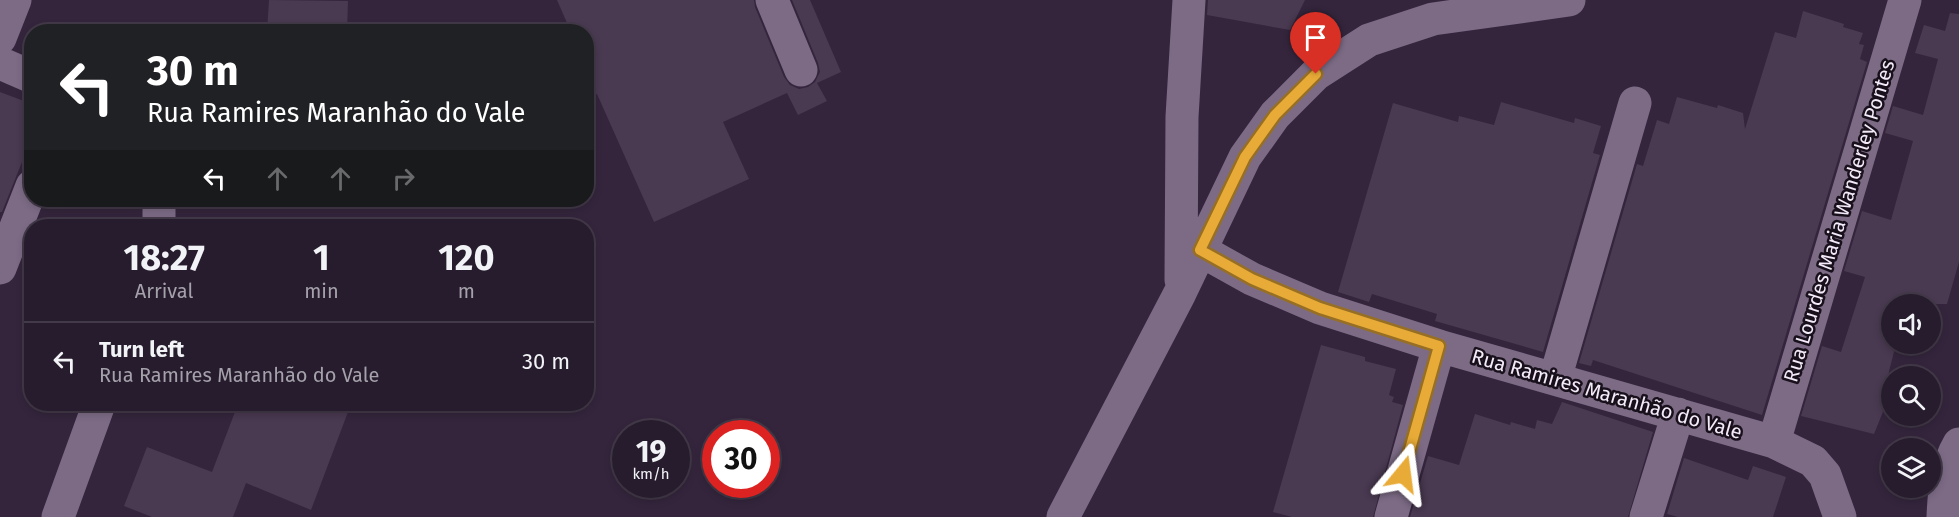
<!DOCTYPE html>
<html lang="en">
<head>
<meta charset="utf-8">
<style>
	body { margin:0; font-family:"Fira Sans",sans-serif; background:#332939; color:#f1f3f6; height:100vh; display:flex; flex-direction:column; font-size:22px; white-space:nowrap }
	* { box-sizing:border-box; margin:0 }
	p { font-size:20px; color:#a4a1aa }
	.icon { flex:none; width:33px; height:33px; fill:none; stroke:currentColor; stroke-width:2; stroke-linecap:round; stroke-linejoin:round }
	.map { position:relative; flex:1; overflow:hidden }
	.sheet { position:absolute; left:24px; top:219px; width:570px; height:192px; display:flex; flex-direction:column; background:#271c2d; border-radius:24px; box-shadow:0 3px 9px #0003,0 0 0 2px #433a49 }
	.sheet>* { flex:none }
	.guide { position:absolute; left:24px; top:24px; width:570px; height:183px; border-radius:24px; box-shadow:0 3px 9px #0003,0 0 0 2px #433a49; background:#202124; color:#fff; overflow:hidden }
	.fabs { position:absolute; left:1881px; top:294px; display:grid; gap:12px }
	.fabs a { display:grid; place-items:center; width:60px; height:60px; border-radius:50%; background:#271c2d; box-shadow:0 3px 9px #0003,0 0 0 2px #433a49; font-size:30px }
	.speed { position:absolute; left:612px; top:420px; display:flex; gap:12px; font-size:30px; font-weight:700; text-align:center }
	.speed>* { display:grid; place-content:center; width:78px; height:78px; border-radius:50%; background:#271c2d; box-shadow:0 3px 9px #0003,0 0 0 2px #433a49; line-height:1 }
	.speed small { font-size:15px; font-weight:400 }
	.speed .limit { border:9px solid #d22; background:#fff; color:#111 }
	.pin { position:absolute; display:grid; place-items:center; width:51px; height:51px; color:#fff; margin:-62px -26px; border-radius:50% 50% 50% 0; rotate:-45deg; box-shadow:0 0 6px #0007 }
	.pin .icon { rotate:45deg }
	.me { position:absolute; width:66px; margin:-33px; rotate:16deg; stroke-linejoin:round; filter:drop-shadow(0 0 4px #0008) }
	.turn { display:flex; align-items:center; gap:21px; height:126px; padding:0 24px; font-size:27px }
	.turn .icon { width:78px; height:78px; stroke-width:2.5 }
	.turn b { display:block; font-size:42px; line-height:51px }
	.lanes { display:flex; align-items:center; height:57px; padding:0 24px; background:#0003; justify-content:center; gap:30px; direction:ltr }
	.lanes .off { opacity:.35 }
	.eta { display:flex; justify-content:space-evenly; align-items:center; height:102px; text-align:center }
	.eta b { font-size:36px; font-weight:700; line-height:42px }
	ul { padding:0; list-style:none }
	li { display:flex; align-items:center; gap:18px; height:78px; padding:0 24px; border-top:2px solid #433a49 }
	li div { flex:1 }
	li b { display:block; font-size:22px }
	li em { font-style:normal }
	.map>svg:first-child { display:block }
</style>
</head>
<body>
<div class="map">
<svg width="1959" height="517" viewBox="0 0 1959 517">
	<rect width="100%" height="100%" fill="#34253c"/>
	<path fill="#493951" d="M 269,0 L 348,1 L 347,32 L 267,32 Z
		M 557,0 L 754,0 L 755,7 L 784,77 L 790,85 L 799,89 L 808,87 L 815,82 L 820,72 L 818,63 L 792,0 L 810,0 L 841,72 L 817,83 L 827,101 L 798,115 L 787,93 L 723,122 L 749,179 L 654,222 L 597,94 L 586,98 L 586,32 L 571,32 Z
		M 1208,0 L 1305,0 L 1290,30 L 1207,15 Z
		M 1803,11 L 1844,24 L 1843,27 L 1863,33 L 1859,44 L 1864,45 L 1860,59 L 1867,62 L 1762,415 L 1593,360 L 1591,366 L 1579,363 L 1637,164 L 1643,166 L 1657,120 L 1669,124 L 1677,97 L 1717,108 L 1718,105 L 1743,113 L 1745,129 L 1775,32 L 1796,38 Z
		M 1950,13 L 1959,14 L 1959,262 L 1947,304 L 1892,304 L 1892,344 L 1896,344 L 1884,391 L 1891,392 L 1874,434 L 1801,416 L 1822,346 L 1841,352 L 1865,277 L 1844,271 L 1862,211 L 1891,220 L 1913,141 L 1885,133 L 1893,106 L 1923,115 L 1938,59 L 1915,53 L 1924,25 L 1945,31 Z
		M 0,92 L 32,104 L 32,137 L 2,212 L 0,212 Z
		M 1501,102 L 1574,123 L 1575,118 L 1601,126 L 1593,153 L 1600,155 L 1543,352 L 1435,321 L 1437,314 L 1372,294 L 1369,302 L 1338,292 L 1393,103 L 1458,122 L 1459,116 L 1494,125 Z
		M 1321,345 L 1365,357 L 1365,361 L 1396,369 L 1389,395 L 1394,397 L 1392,402 L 1403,405 L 1373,517 L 1292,517 L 1273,512 Z
		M 1562,402 L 1653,432 L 1628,517 L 1410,517 L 1428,456 L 1459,465 L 1475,414 L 1510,425 L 1511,422 L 1535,429 L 1537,420 L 1552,424 Z
		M 238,404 L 351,404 L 311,510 L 246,483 L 233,517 L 152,517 L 124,506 L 147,447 L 212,472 Z
		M 1684,458 L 1748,480 L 1753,466 L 1786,477 L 1773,517 L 1678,517 L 1667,514 Z"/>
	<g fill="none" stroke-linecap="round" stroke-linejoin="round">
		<path stroke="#7d6b86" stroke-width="33" d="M 772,0 L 801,70
			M 0,38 L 15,0
			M 0,63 L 32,77
			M 159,200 L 159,226
			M 1200,250 L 1252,279 L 1320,308 L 1439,346 L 1774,442 L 1813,461 L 1825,475 L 1840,517
			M 0,268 L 32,186
			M 1181,280 L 1182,117 L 1189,0
			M 1555,379 L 1635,103
			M 1774,442 L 1905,0
			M 58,517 L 99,404
			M 1063,517 L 1180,293 L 1245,157 L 1275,115 L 1316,74 L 1369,40 L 1433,19 L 1569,0
			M 1391,517 L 1439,346
			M 1646,517 L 1678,414
			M 1943,517 C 1944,493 1946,466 1959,444"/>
	</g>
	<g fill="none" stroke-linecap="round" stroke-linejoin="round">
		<defs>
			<path id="route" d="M 1316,74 L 1275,115 L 1245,157 L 1200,250 L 1252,279 L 1320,308 L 1439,346 L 1403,474"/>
		</defs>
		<use href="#route" stroke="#976f24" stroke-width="15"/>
		<use href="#route" stroke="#e8ab37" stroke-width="10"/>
	</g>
	<g text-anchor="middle" stroke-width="5" stroke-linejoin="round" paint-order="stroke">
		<g font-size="20" fill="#f4eaf9" stroke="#18111b">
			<text transform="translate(1839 221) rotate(-73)" y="7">Rua Lourdes Maria Wanderley Pontes</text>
			<text transform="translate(1607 394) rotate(16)" y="7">Rua Ramires Maranhão do Vale</text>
		</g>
	</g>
</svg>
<div class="fabs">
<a><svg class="icon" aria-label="sound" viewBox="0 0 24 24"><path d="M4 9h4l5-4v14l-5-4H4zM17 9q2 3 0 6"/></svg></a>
<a><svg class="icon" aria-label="search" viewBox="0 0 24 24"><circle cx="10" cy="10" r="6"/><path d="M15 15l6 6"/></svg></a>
<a><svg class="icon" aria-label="layers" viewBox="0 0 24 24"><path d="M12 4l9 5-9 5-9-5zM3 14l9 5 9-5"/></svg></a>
</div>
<div class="speed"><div>19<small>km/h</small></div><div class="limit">30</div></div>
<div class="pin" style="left:1316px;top:74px;background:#d93025"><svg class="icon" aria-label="arrive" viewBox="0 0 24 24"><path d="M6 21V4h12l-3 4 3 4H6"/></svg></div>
<svg class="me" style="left:1403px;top:474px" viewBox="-20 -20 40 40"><path d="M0-17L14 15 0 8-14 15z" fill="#e8ab37" stroke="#fff" stroke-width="4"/></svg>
<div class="guide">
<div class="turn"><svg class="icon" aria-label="left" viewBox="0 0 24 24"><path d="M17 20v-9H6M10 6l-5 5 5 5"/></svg><div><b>30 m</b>Rua Ramires Maranhão do Vale</div></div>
<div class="lanes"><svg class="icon" aria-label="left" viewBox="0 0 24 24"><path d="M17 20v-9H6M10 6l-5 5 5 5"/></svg><svg class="icon off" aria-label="ahead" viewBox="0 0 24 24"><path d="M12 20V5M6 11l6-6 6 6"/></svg><svg class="icon off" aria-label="ahead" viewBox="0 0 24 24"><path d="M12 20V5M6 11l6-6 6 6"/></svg><svg class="icon off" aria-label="right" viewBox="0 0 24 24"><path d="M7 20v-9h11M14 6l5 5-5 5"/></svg></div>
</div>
<section class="sheet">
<div class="eta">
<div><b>18:27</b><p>Arrival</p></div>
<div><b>1</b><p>min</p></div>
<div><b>120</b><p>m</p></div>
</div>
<ul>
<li><svg class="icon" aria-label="left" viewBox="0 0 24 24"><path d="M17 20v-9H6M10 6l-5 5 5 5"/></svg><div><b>Turn left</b><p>Rua Ramires Maranhão do Vale</p></div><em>30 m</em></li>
</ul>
</section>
</div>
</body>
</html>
